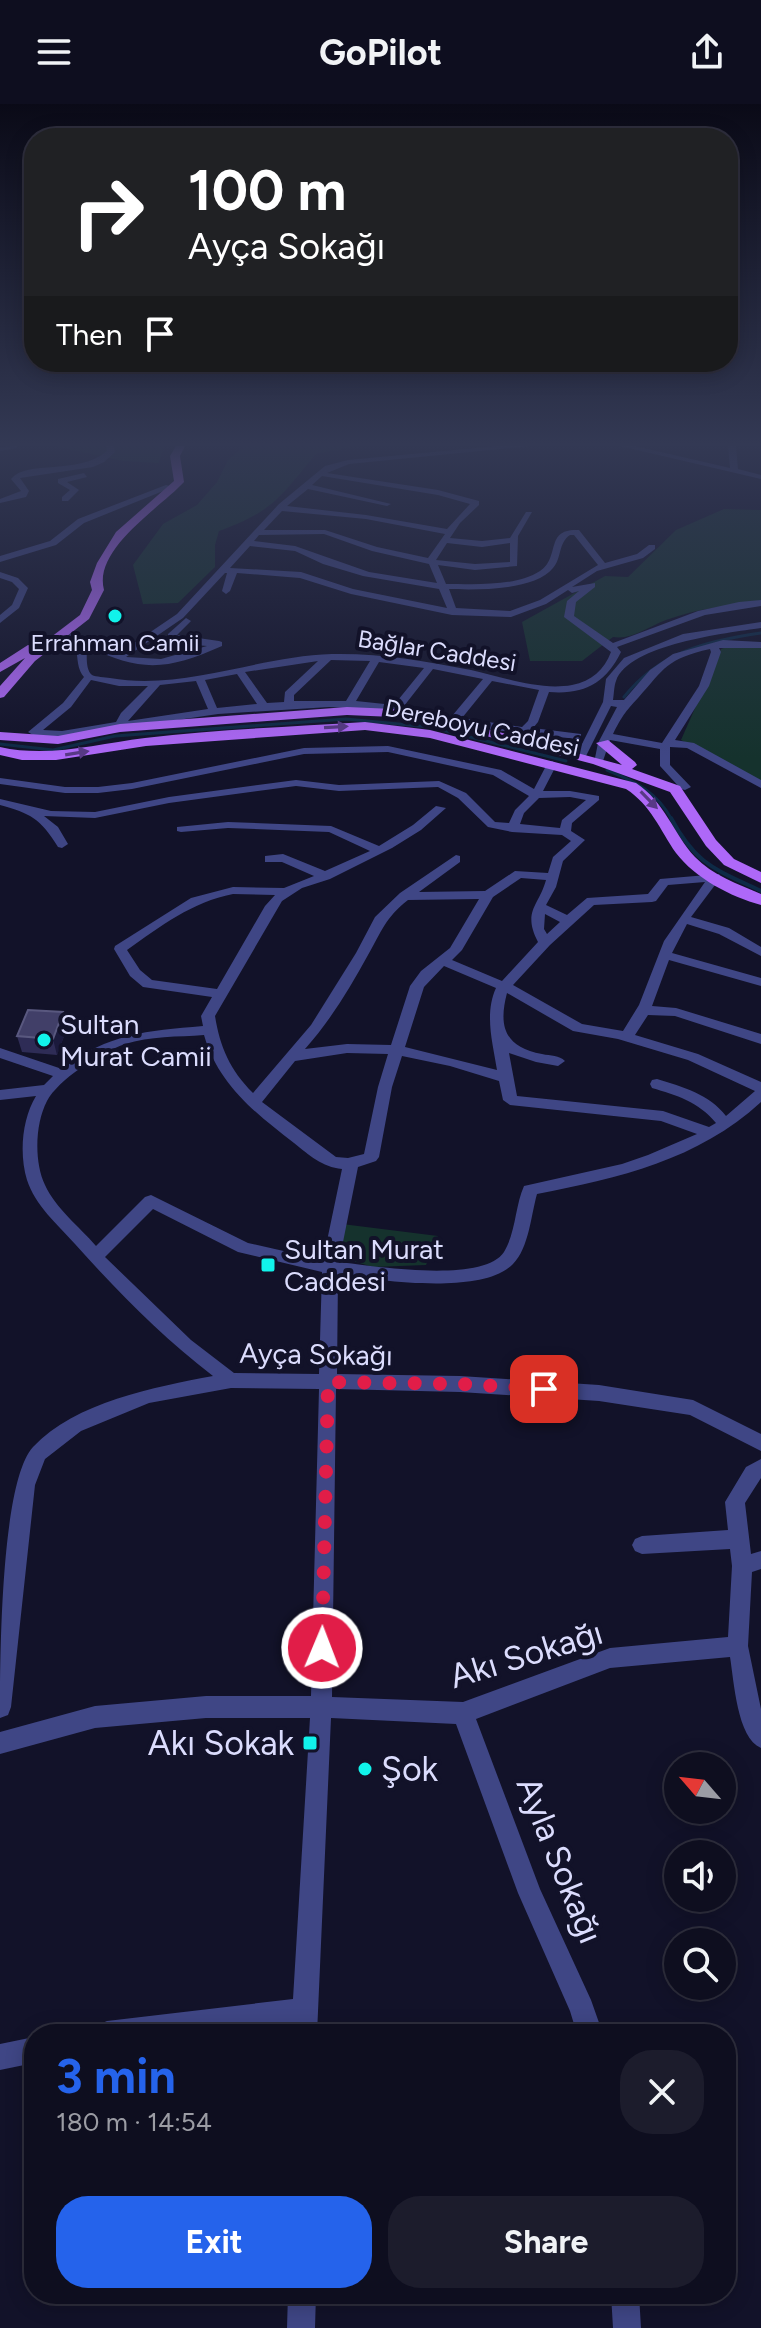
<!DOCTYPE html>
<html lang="en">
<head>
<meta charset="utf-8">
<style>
	body { margin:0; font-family:Figtree,sans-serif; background:#1c1c2c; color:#f1f3f6; height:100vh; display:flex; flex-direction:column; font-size:30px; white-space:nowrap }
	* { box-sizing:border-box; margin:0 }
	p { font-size:26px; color:#9b9ca4 }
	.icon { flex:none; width:44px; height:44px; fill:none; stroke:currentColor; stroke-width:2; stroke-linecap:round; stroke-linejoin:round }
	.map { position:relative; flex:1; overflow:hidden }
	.panel { position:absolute; left:24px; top:1920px; width:712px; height:280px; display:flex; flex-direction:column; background:#0e0e1f; border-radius:32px; box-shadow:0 4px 20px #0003,0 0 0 2px #2e2e3d }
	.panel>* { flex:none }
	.top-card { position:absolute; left:24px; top:24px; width:714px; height:244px; border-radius:32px; box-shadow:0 4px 20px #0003,0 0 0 2px #2e2e3d; background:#202124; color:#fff; overflow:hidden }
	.needle { width:52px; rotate:298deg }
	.buttons { position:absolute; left:664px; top:1648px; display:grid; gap:16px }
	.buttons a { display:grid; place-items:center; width:72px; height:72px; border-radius:50%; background:#0e0e1f; box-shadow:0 4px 20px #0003,0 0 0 2px #2e2e3d; font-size:40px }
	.pin { position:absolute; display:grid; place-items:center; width:68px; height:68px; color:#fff; margin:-34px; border-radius:16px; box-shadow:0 4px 12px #0006 }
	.me { position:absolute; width:88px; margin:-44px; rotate:1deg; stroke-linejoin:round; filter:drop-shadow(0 0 6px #0008) }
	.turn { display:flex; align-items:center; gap:28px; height:168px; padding:0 32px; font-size:36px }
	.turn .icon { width:104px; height:104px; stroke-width:2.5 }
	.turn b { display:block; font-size:56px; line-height:68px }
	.then { display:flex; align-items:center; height:76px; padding:0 32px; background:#0003; gap:16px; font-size:30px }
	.round { display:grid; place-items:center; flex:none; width:84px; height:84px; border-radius:32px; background:#1c1c2c }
	.headline { display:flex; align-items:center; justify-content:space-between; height:136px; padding:0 32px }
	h1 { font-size:48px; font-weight:700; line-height:60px; color:#2563eb }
	.button { display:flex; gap:16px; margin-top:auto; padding:16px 32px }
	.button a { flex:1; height:92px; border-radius:32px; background:#2563eb; color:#fff; font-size:32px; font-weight:700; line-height:92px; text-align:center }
	.button a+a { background:#1c1c2c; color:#f1f3f6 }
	header { display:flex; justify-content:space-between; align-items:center; height:104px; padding:0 32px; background:#0e0e1f; font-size:36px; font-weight:700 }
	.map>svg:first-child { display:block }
</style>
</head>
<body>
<header><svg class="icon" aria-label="menu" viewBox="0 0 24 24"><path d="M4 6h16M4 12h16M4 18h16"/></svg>GoPilot<svg class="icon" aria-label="share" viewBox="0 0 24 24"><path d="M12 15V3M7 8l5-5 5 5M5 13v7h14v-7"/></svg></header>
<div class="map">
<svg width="761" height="2224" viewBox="0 0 761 2224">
	<rect width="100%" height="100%" fill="#121229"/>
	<path fill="#15322d" d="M 55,342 L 164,342 L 159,359 L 123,357 Z
		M 243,342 L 358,342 L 316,350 C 280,393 274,407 219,427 L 215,441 L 215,463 L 178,499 L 143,500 L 133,461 L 163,420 L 197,401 L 217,378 L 228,356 Z
		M 724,405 L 761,406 L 761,500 C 729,500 697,505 666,516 C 647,523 633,536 613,533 L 582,557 L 530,557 L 522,518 L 605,472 L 628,473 L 676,426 Z
		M 761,538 L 761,679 L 681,636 L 721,545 L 736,540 Z
		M 342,1120 L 438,1132 L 426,1161 L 373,1163 L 336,1152 Z"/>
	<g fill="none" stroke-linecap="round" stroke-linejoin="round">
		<path stroke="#0e2a46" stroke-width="3" d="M 624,593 C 660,548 706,537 761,529
			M 0,640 L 53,646 L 115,632 L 346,615 L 430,623 L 566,657
			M 607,666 C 636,678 657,688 672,716"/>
		<path stroke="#0e2a46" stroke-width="4" d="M 671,714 C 696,761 715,765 761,787"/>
		<path fill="#3f4685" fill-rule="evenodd" d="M 17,342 L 17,344 L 0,347 L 0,343 Z
			M 106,342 L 114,342 L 115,348 L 104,358 L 93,363 L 20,374 L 29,387 L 26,393 L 0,399 L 0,395 L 21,387 L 11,375 C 27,355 78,372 107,347 Z
			M 497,342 L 530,342 L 349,360 L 327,369 L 438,386 L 479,397 L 479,401 L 460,419 L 450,434 L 482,437 L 510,434 L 526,408 L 532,408 L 518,432 L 517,462 L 475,466 L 438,461 L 446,480 C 474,480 515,483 540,467 C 561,453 544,424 579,426 L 605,459 L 637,450 L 649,441 L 655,441 L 655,445 L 643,454 L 597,467 L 572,483 L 595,479 L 595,483 L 576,498 L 574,512 L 613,539 L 698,507 L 739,498 L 761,496 L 761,502 L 705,511 L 617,543 L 621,548 C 606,579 584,591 549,588 L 538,618 L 533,624 L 581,630 L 581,634 L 577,635 L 486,625 L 388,606 L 329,603 L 218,610 L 62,633 L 33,631 L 28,628 L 63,599 L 84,573 C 73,560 82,543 68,532 L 70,530 L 79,531 L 118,550 L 177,510 L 279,400 L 325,362 L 348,356 ZM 322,372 L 438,391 L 470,400 L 447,425 L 366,411 L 287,402 L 308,385 L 387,402 L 391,400 L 312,381 ZM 282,407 L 366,415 L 445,430 L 428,454 L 377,443 L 325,426 L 264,426 ZM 324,430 L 372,447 L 429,460 L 437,479 L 369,468 L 295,442 L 254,437 L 259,431 ZM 570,431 L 574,431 L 598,461 L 540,496 L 510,507 L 456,504 L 449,485 C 475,486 535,487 553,464 C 562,454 558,439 570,431 ZM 447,439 L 482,443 L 510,439 L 510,458 L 475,460 L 436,456 ZM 250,442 L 295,447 L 323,460 L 363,472 L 439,485 L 447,504 L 353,485 L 301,468 L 230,464 ZM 225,469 L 227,469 L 222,487 L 226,490 L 230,487 L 237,469 L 300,474 L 351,490 L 452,511 L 511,513 L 546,500 L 568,486 L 572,489 L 579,487 L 567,497 L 564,513 L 611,548 C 604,566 592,577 572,581 C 540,587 502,573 471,566 C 425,557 379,549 332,550 C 258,552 184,587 110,574 C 105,573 96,573 92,571 C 85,566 87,549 87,542 C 141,569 168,566 222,542 L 222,538 L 219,537 L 177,531 L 191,517 L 186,514 L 168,530 L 168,534 L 186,540 L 207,542 L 161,555 L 126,553 L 183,514 ZM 331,556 L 370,557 L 346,597 L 294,597 L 294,591 ZM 318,557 L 285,588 L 284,598 L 267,599 L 245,568 ZM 379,558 L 424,564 L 394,601 L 356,597 ZM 433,565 L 483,575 L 452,612 L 404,602 ZM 237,570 L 257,600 L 217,604 L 205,576 ZM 91,576 L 119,582 L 148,582 L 121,609 L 116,618 L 62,627 L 43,626 L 71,603 ZM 196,577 L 208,605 L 128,617 L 160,581 ZM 492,577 L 539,586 L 528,617 L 522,623 L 462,614 Z
			M 620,342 L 635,342 L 730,364 L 728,342 L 736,342 L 738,365 L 761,371 L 761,375 Z
			M 84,369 L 87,373 L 67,378 L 79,386 L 68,397 L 62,397 L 62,393 L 70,386 L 58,379 L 58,375 Z
			M 166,381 L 173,383 L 84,419 L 56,441 L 0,458 L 0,452 L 50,437 L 78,415 Z
			M 0,468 L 18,474 L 28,484 L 19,504 L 0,519 L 0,511 L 12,501 L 19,485 L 12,478 L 0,474 Z
			M 761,518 L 761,524 C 727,529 629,540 616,577 C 614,582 614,590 613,596 L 624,596 L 650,566 L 673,550 L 723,536 L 761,538 L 761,544 L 719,544 L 721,548 L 709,582 L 675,636 L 694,639 L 761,676 L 761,684 L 687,644 L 670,643 L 670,661 L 691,683 L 685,686 L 681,685 L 660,662 L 660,645 L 610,636 L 603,657 L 594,659 L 598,639 L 617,603 L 611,602 L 586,652 L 577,654 L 576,652 L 603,598 L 606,575 L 624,554 L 683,530 ZM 710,545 L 711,548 L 699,582 L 662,639 L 613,630 C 622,612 625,608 638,594 C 665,564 666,555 710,545 Z
			M 388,642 L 501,666 L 534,685 L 547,660 L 552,657 L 557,660 L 543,687 L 570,687 L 599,692 L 599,696 L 572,719 L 571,727 L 585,736 L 563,757 L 556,783 L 546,801 L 567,811 L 587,794 L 648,790 L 660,775 L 719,770 L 721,773 L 691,813 L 729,824 L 761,843 L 761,852 L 719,830 L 687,820 L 672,849 L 761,874 L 761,882 L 669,856 L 652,902 L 676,904 L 761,930 L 761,940 L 675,912 L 648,911 L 635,931 L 698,950 L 761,978 L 761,998 C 698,1056 619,1074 537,1090 C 531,1111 529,1144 513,1160 C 482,1192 379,1176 338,1171 L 337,1270 L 460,1272 L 599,1281 L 693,1296 L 761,1330 L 761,1347 L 690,1311 L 599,1297 L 460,1288 L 336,1285 L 332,1593 L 463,1598 L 610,1544 L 728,1533 L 732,1462 L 730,1445 L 642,1450 L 635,1447 L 632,1441 L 635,1435 L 642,1432 L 728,1426 L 725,1398 L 746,1363 L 761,1355 L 761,1374 L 745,1399 L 751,1450 L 761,1447 L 761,1465 L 752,1468 L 748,1542 L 761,1605 L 761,1644 C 737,1634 734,1577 730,1553 L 610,1564 L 476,1615 L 540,1785 L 591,1896 L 603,1930 L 577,1930 L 570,1907 L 518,1789 L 456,1620 L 331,1614 L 317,1930 L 291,1930 L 292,1920 L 210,1930 L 94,1930 L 98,1921 L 107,1917 L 293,1895 L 310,1614 L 206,1614 L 95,1624 L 0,1650 L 0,1628 L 95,1602 L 206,1592 L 311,1592 L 319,1285 L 231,1284 L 149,1299 L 81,1327 L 45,1355 L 35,1381 L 11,1603 L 8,1611 L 0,1614 C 0,1561 0,1379 33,1343 C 75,1298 155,1283 213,1272 C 162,1233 117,1187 75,1140 C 57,1120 35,1101 27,1076 C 19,1050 22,1015 36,992 L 0,996 L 0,986 L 44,981 L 53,972 L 0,954 L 0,944 L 62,965 C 109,929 146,927 203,922 L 201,912 L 212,893 L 143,883 L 130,872 L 114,845 L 115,842 L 191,794 L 233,783 L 284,784 L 314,772 L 282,758 L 265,758 L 265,752 L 283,750 L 325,767 L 370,747 L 329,728 L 228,724 L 181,728 L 177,727 L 177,723 L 228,718 L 331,722 L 379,742 L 413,721 L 436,702 L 446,704 L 421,726 L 392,744 L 330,775 L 302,784 L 282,797 L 215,912 C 220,943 230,966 253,989 L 311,921 L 356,849 L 375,813 L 400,789 L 456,751 L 460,752 L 460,758 L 419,788 L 485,787 L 515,767 L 548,769 L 553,753 L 571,737 L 562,731 L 512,728 L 488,723 L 458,694 L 438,683 L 339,687 L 296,682 L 169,699 L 95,714 L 44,712 L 58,723 L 68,740 L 62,744 L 58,743 C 41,715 30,709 0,701 L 0,695 L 51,707 L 95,708 L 169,693 L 296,676 L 339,681 L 439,677 L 466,689 L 495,718 L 509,719 L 515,706 L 529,692 L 493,671 L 388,648 L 304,650 L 132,685 L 98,689 L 65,689 L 0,680 L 0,674 L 65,683 L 98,683 L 132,679 L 304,644 ZM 570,693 L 586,696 L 562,716 L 560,724 L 520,720 L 524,709 L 539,694 ZM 521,774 L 546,776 C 539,802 522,807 538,838 L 502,877 L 452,856 L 462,846 L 493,793 ZM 705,778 L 664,837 L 639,901 L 623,927 L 582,920 L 513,881 L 550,841 L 594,801 L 652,798 L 656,797 L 668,781 ZM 233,790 L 275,791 L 265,802 L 217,885 L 152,876 L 140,866 L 127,846 C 161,822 192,798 233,790 ZM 479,795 L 450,844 L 421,867 L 410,882 L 391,941 L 347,940 L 305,945 C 330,917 350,884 368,851 C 382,827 385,814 408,796 ZM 545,810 L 560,818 L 547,830 L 544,825 ZM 444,862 L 496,884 C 484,910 493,940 497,966 L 405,943 L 424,883 ZM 507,889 L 573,927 L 618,935 L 688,956 L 755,987 L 726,1012 C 709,990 683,983 657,975 L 652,976 L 650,980 L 652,984 C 676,991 699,998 716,1019 L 709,1023 L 663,1007 L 517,992 L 509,949 L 536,958 L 558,962 L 565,957 C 559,951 551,952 542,950 C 505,943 498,923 507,889 ZM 204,931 C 218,980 255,1009 294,1039 C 309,1051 322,1063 342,1065 L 323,1156 L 248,1139 L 151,1091 L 145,1093 L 96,1142 C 79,1122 56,1105 45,1081 C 34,1058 35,1020 47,997 C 58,976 101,948 125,940 C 150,932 178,933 204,931 ZM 347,949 L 388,950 L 378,983 L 364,1050 L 348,1054 L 336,1053 L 262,998 L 295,957 ZM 402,952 L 450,962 L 499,977 L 503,996 L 510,1001 L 661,1017 L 697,1030 L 648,1051 L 622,1060 L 524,1082 C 515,1102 516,1128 504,1148 C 483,1180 373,1162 339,1158 L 358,1063 L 376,1057 L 379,1053 L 392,983 ZM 153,1105 L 238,1148 L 322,1168 L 319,1270 L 234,1269 L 191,1236 L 105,1153 Z
			M 34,1933 L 34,1959 L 0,1966 L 0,1940 Z
			M 288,2190 L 316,2190 L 315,2224 L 287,2224 Z
			M 611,2190 L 639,2190 L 641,2224 L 613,2224 Z"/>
		<path fill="#ae68f8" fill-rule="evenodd" d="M 176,342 L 185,342 L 180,352 L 184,378 C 160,404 93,445 104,486 L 89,515 L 35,557 L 4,593 L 0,594 L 0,582 L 25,554 L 0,568 L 0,559 L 28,541 L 38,543 L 80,511 L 92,486 L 90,478 L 97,459 L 116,428 L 174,377 L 170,352 Z
			M 347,603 L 417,606 L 622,661 L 596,639 L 608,636 L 635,658 L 637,661 L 632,665 L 680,682 L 716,736 L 734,755 L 761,768 L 761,779 L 724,761 L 706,742 L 670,688 L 593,660 L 417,614 L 347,611 L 120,628 L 58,640 L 0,636 L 0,628 L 58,632 L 120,620 Z
			M 365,618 L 430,626 L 636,679 C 665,698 673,729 695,753 C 712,771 738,780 761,790 L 761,801 C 731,793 695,774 676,749 C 660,726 651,701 626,685 L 430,634 L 365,626 L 146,642 L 56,656 L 22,656 L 0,651 L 0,643 C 49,654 96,640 145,634 C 218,625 292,623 365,618 Z"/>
	</g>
	<path fill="#2e2c56" d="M 67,924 L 57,951 L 22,948 L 17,932 Z"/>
	<path fill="#1b1a3c" d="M 63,908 L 67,924 L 57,951 L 53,935 Z"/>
	<path fill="#413f68" stroke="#59587f" stroke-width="2" d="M 28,906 L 63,908 L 53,935 L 17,932 Z"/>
	<defs><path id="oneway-solid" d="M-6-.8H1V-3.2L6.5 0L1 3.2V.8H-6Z" transform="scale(2)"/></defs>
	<g fill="#583986">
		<use href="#oneway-solid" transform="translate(336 623) rotate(-3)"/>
		<use href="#oneway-solid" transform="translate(77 649) rotate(-9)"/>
		<use href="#oneway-solid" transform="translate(649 696) rotate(46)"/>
	</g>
	<linearGradient id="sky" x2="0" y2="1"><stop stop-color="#0a0a17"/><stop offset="0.52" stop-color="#333954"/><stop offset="1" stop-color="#333954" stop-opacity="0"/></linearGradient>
	<rect width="761" height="654" fill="url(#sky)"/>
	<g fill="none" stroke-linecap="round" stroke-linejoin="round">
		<path stroke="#e11d48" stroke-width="14" stroke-dasharray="0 25.2" d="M 322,1544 L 328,1278 L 460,1280 L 544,1285"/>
	</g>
	<g fill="#11f3eb" stroke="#121229" stroke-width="3">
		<circle cx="115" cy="512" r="8"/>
		<circle cx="44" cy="936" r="8"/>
		<rect x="260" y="1153" width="16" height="16" rx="4"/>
		<rect x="302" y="1631" width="16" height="16" rx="4"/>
		<circle cx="365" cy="1665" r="8"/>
	</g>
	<g text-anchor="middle" stroke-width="8" stroke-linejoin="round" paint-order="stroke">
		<g font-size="24" fill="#dbdcfd" stroke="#121229">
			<text x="115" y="547">Errahman Camii</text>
		</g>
		<g font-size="24" fill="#dbdcfd" stroke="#121229">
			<text transform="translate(437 547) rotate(9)" y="8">Bağlar Caddesi</text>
			<text transform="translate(482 624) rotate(12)" y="8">Dereboyu Caddesi</text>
		</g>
		<g font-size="28" fill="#dbdcfd" stroke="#121229" text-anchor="start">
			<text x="60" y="930">Sultan<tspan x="60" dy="32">Murat Camii</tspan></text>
			<text x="284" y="1155">Sultan Murat<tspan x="284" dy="32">Caddesi</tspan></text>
		</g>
		<g font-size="28" fill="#dbdcfd" stroke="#121229">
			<text transform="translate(316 1250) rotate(1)" y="10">Ayça Sokağı</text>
		</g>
		<g font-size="34" fill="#dbdcfd" stroke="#121229">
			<text transform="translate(526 1550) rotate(-17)" y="12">Akı Sokağı</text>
			<text transform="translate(560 1756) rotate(68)" y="12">Ayla Sokağı</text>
		</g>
		<g font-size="34" fill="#dbdcfd" stroke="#121229" text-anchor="end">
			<text x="294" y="1651">Akı Sokak</text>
			<text x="381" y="1677" text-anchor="start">Şok</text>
		</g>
	</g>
</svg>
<div class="buttons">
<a><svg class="needle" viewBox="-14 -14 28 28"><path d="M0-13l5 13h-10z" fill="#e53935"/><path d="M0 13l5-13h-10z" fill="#9b9ca4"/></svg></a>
<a><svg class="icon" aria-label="sound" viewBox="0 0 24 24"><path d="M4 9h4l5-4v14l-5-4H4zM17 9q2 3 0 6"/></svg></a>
<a><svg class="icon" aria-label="search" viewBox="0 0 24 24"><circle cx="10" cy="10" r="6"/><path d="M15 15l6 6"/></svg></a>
</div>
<div class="pin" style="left:544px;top:1285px;background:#d93025"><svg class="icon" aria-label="arrive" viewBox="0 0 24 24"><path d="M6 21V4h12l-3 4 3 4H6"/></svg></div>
<svg class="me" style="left:322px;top:1544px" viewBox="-20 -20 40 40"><circle r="17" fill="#e11d48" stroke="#fff" stroke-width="3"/><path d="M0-11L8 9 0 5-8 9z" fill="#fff"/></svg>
<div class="top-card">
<div class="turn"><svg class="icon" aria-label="right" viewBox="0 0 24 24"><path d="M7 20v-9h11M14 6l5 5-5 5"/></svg><div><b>100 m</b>Ayça Sokağı</div></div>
<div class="then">Then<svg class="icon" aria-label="arrive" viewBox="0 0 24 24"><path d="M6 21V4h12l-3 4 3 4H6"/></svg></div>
</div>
<section class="panel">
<div class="headline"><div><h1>3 min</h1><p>180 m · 14:54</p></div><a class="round"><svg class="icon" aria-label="close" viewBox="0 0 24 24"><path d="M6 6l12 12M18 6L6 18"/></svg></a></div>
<div class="button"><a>Exit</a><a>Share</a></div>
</section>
</div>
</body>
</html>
